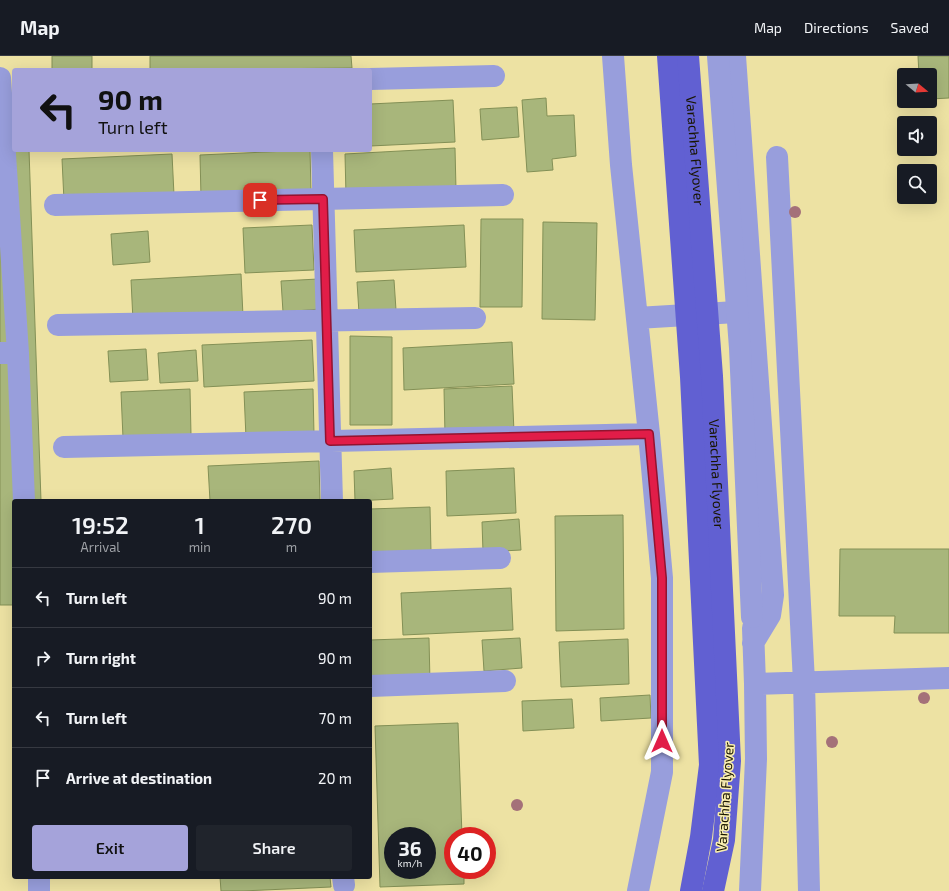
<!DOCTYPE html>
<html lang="en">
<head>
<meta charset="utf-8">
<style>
	body { margin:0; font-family:"Exo 2",sans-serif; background:#20242c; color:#f1f3f6; height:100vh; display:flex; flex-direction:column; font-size:15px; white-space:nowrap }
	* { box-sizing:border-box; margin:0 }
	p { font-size:13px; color:#9ea1a6 }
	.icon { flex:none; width:22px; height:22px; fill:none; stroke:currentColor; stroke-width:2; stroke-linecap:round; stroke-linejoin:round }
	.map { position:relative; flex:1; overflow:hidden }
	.drawer { position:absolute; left:12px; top:443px; width:360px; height:380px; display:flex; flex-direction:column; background:#171b24; border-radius:4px; box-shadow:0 4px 16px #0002 }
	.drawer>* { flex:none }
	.hud { position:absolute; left:12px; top:12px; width:360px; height:84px; border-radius:4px; box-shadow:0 4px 16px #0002; background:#a5a3da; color:#111; overflow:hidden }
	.needle { width:26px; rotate:108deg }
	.controls { position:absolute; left:897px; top:12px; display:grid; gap:8px }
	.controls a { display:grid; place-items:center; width:40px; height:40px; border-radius:4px; background:#171b24; box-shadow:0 4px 16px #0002; font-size:20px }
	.speed { position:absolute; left:384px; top:771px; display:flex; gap:8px; font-size:20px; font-weight:700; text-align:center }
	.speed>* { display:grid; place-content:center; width:52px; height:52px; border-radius:50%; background:#171b24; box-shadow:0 4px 16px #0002; line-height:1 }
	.speed small { font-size:10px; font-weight:400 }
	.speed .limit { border:6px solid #d22; background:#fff; color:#111 }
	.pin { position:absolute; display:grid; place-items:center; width:34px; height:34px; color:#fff; margin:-17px; border-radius:8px; box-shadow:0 2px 6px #0006 }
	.me { position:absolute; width:44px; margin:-22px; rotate:0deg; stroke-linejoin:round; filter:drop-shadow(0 0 3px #0008) }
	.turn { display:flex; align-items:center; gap:14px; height:84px; padding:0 20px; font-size:18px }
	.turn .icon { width:52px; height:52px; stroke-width:2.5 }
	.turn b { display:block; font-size:28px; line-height:34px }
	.eta { display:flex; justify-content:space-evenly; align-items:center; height:68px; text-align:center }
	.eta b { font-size:24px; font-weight:600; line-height:28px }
	.action { display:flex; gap:8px; margin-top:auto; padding:8px 20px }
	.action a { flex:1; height:46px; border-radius:4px; background:#a5a3da; color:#111; font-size:16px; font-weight:600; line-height:46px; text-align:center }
	.action a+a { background:#20242c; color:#f1f3f6 }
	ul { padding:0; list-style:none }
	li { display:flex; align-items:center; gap:12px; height:60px; padding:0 20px; border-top:1px solid #363941 }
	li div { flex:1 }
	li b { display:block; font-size:15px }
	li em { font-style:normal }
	header { display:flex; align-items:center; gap:24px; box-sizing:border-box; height:56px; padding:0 20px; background:#171b24; border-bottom:1px solid #363941 }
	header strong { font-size:19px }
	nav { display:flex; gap:22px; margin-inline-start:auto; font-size:14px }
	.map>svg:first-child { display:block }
</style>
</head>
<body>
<header>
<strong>Map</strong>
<nav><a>Map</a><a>Directions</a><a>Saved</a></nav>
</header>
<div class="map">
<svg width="949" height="835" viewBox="0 0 949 835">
	<rect width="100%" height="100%" fill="#ede2a3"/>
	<path fill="#a8b67b" stroke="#839056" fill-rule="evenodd" d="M 52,0 L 92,0 L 92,14 L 52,14 Z
		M 150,0 L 351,0 L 352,12 L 150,14 Z
		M 918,0 L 949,0 L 949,42 L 930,43 L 930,19 L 919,19 Z
		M 0,42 L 14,42 L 14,94 L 29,94 L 41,445 L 14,445 L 14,549 L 0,549 Z
		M 546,42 L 547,60 L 574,59 L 576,100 L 552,103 L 553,114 L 527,116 L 522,44 Z
		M 453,44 L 455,86 L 370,90 L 370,48 Z
		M 517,51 L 519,81 L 482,84 L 480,53 Z
		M 455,92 L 456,134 L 346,140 L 345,98 Z
		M 310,94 L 311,136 L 201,141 L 200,99 Z
		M 172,98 L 174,139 L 64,145 L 62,103 Z
		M 481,163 L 523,163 L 522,251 L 480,251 Z
		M 543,166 L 597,167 L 595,264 L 542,263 Z
		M 312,169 L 314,214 L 245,217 L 243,172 Z
		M 464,169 L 466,211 L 356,216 L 354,174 Z
		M 148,175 L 150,206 L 113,209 L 111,178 Z
		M 241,218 L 243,260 L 133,265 L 131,224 Z
		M 318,223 L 320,253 L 283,256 L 281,225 Z
		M 394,224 L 396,254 L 359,257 L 357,226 Z
		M 350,280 L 392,281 L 392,369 L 350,369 Z
		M 312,284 L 314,325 L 204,331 L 202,289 Z
		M 512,286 L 514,328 L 404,334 L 403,292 Z
		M 146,293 L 148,324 L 110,326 L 108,295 Z
		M 196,294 L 198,325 L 160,327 L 158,297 Z
		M 512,330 L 514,376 L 445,379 L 444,333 Z
		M 190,333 L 191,379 L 123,382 L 121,336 Z
		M 313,333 L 314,379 L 246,382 L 244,336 Z
		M 319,405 L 320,445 L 210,445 L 208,410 Z
		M 391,412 L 393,443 L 355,445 L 354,415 Z
		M 514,412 L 516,457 L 447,460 L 446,415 Z
		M 430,451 L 431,496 L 370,499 L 370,453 Z
		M 623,459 L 624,573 L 556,575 L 555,460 Z
		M 519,463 L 521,494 L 483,496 L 482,466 Z
		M 840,493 L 949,493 L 949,577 L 894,577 L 895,560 L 839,560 Z
		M 511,532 L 513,574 L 403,579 L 401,537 Z
		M 429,582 L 430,627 L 370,630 L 370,584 Z
		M 520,582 L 522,612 L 484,615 L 482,584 Z
		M 628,583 L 629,628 L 561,631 L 559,586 Z
		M 650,639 L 651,662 L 601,665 L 600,642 Z
		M 572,643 L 574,672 L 523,675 L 522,645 Z
		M 458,667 L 462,780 L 453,780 L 453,814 L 464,814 L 464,828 L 380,831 L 375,670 ZM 393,780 L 427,780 L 427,814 L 393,814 Z
		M 220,821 L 330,821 L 331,831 L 242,835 L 221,835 Z"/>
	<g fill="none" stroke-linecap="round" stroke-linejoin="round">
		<path stroke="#989edc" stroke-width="22" d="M 613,0 L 621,109 L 649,378 L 662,522 L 662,716 L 638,835
			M 735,0 L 773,539 L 770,559 L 753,587
			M 0,22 L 18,297 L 24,445
			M 370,23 L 494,20
			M 322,94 L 332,445
			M 777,101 L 804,626 L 809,835
			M 55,149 L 503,139
			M 637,262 L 753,255
			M 58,269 L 475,262
			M 0,297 L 18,297
			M 64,391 L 649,378
			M 370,506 L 500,502
			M 755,628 L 949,622
			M 370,630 L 505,625
			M 39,821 L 39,835
			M 343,821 L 344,829
			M 750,835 L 756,703 L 755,628 L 753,572"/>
		<path stroke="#989edc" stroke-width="22" d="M 718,0 L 740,292 L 752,561"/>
		<g stroke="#6160d2" stroke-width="22">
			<path d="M 668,0 L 691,321 L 710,709 L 701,781 L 691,835"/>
			<path id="s1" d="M 688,0 L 712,320 L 730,705 L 724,784 L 713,835"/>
		</g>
	</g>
	<g fill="#a47179">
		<circle cx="795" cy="156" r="6"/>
		<circle cx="924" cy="642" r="6"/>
		<circle cx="832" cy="686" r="6"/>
		<circle cx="517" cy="749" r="6"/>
	</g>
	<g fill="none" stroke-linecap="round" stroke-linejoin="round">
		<defs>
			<path id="route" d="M 260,144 L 323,143 L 330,385 L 649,378 L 662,522 L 662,685"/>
		</defs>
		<use href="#route" stroke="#92132f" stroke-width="10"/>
		<use href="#route" stroke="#e11d48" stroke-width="7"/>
	</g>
	<g text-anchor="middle" stroke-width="3" stroke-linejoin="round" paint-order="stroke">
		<g font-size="14" fill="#191500" stroke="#faefb0">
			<text dy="5" stroke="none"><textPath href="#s1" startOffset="95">Varachha Flyover</textPath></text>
			<text dy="5" stroke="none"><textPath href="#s1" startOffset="419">Varachha Flyover</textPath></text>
			<text transform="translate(725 741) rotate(-86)" y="5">Varachha Flyover</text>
		</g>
	</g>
</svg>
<div class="controls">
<a><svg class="needle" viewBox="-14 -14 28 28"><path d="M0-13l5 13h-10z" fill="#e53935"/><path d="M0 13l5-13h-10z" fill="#9ea1a6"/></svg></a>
<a><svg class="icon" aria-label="sound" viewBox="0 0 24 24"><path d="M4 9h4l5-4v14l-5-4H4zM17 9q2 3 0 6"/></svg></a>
<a><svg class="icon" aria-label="search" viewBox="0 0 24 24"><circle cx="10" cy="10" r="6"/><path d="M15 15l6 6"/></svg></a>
</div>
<div class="speed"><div>36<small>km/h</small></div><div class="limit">40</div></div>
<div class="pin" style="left:260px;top:144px;background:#d93025"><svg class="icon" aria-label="arrive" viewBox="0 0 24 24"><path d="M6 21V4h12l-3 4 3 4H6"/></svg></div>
<svg class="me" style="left:662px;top:685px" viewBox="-20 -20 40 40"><path d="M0-17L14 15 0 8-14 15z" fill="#e11d48" stroke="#fff" stroke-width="4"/></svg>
<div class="hud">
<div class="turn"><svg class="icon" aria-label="left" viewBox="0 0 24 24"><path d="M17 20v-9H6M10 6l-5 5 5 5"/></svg><div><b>90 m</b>Turn left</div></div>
</div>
<section class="drawer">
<div class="eta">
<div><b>19:52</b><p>Arrival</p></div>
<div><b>1</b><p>min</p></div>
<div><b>270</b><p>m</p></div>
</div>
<ul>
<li><svg class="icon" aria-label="left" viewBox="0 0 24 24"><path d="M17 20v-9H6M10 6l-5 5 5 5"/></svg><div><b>Turn left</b></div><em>90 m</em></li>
<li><svg class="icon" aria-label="right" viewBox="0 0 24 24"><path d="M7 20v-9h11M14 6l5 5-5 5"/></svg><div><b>Turn right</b></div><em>90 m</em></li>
<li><svg class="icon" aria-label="left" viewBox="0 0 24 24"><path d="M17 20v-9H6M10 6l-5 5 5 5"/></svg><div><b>Turn left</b></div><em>70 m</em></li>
<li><svg class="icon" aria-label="arrive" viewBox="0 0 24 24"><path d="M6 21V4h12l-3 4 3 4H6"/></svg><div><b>Arrive at destination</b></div><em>20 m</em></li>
</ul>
<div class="action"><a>Exit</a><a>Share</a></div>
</section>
</div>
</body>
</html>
